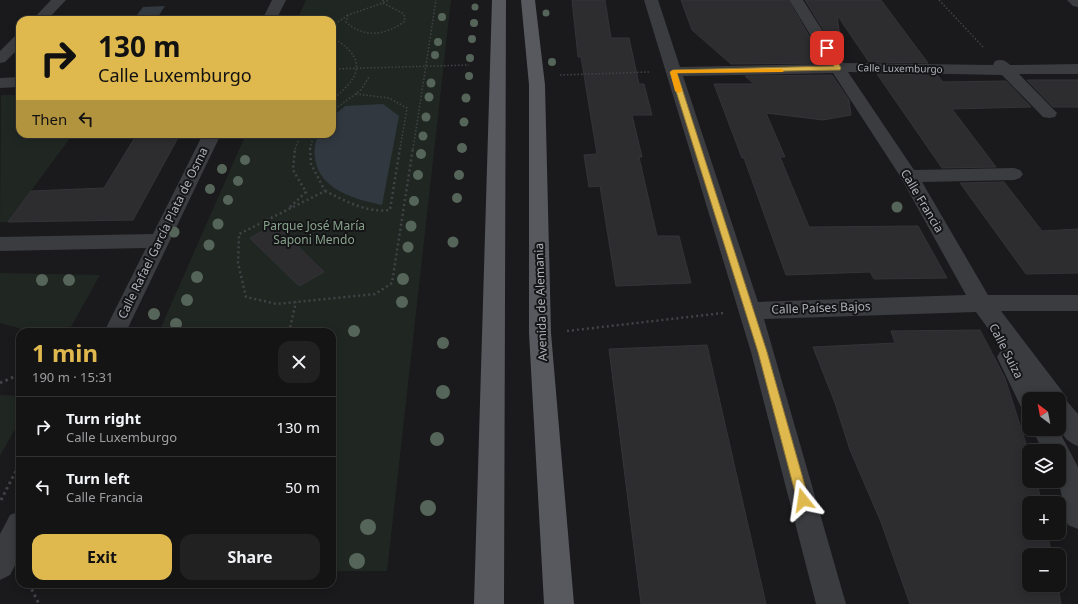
<!DOCTYPE html>
<html lang="en">
<head>
<meta charset="utf-8">
<style>
	body { margin:0; font-family:"Noto Sans",sans-serif; background:#212122; color:#f1f3f6; height:100vh; display:flex; flex-direction:column; font-size:15px; white-space:nowrap }
	* { box-sizing:border-box; margin:0 }
	p { font-size:13px; color:#9d9ea0 }
	.icon { flex:none; width:22px; height:22px; fill:none; stroke:currentColor; stroke-width:2; stroke-linecap:round; stroke-linejoin:round }
	.map { position:relative; flex:1; overflow:hidden }
	.sheet { position:absolute; left:16px; top:328px; width:320px; height:260px; display:flex; flex-direction:column; background:#141415; border-radius:12px; box-shadow:0 2px 10px #0003,0 0 0 1px #333334 }
	.sheet>* { flex:none }
	.hud { position:absolute; left:16px; top:16px; width:320px; height:122px; border-radius:12px; box-shadow:0 2px 10px #0003,0 0 0 1px #333334; background:#e0b94e; color:#111; overflow:hidden }
	.needle { width:26px; rotate:328deg }
	.buttons { position:absolute; left:1022px; top:392px; display:grid; gap:8px }
	.buttons a { display:grid; place-items:center; width:44px; height:44px; border-radius:8px; background:#141415; box-shadow:0 2px 10px #0003,0 0 0 1px #333334; font-size:20px }
	.pin { position:absolute; display:grid; place-items:center; width:34px; height:34px; color:#fff; margin:-17px; border-radius:8px; box-shadow:0 2px 6px #0006 }
	.me { position:absolute; width:44px; margin:-22px; rotate:345deg; stroke-linejoin:round; filter:drop-shadow(0 0 3px #0008) }
	.turn { display:flex; align-items:center; gap:14px; height:84px; padding:0 16px; font-size:18px }
	.turn .icon { width:52px; height:52px; stroke-width:2.5 }
	.turn b { display:block; font-size:28px; line-height:34px }
	.then { display:flex; align-items:center; height:38px; padding:0 16px; background:#0003; gap:8px; font-size:15px }
	.round { display:grid; place-items:center; flex:none; width:42px; height:42px; border-radius:12px; background:#212122 }
	.headline { display:flex; align-items:center; justify-content:space-between; height:68px; padding:0 16px }
	h1 { font-size:24px; font-weight:700; line-height:30px; color:#e0b94e }
	.action { display:flex; gap:8px; margin-top:auto; padding:8px 16px }
	.action a { flex:1; height:46px; border-radius:12px; background:#e0b94e; color:#111; font-size:16px; font-weight:700; line-height:46px; text-align:center }
	.action a+a { background:#212122; color:#f1f3f6 }
	ul { padding:0; list-style:none }
	li { display:flex; align-items:center; gap:12px; height:60px; padding:0 16px; border-top:1px solid #333334 }
	li div { flex:1 }
	li b { display:block; font-size:15px }
	li em { font-style:normal }
	.map>svg:first-child { display:block }
</style>
</head>
<body>
<div class="map">
<svg width="1078" height="604" viewBox="0 0 1078 604">
	<rect width="100%" height="100%" fill="#1a1a1c"/>
	<path fill="#202722" d="M 306,0 L 451,0 L 387,571 L 332,571 L 332,332 L 159,332 L 246,134 L 332,134 L 332,20 L 297,20 Z
		M 1,95 L 20,95 L 20,134 L 73,134 L 8,222 L 0,222 Z
		M 0,273 L 100,275 L 68,332 L 32,332 L 0,323 Z
		M 0,395 L 20,396 L 20,420 L 0,456 Z"/>
	<path fill="#31383f" d="M 165,6 L 156,20 L 133,20 L 143,7 Z
		M 383,104 L 399,116 L 382,205 C 355,199 319,190 315,158 C 314,149 315,142 319,134 L 332,134 L 332,117 L 345,106 Z"/>
	<path fill="#2d2d30" stroke="#343438" d="M 572,0 L 605,0 L 611,38 L 629,38 L 639,84 L 644,84 L 652,115 L 632,115 L 642,157 L 639,157 L 657,236 L 679,236 L 691,283 L 616,286 L 600,186 L 589,187 L 584,155 L 597,154 L 581,57 L 578,57 Z
		M 681,0 L 788,0 L 825,63 L 731,64 L 692,30 Z
		M 805,0 L 881,0 L 928,63 L 869,62 L 837,15 L 843,61 Z
		M 877,74 L 937,75 L 943,82 L 1006,81 L 1031,107 L 952,109 L 996,167 L 942,168 Z
		M 832,75 L 849,100 L 851,115 L 823,120 L 766,113 L 785,157 L 780,157 L 809,227 L 918,226 L 947,278 L 874,279 L 870,272 L 786,275 L 744,158 L 742,158 L 714,84 L 754,84 L 745,76 Z
		M 1027,80 L 1078,80 L 1078,107 L 1053,107 Z
		M 137,134 L 180,134 L 133,220 L 8,222 L 31,191 L 104,188 Z
		M 1004,182 L 1042,231 L 1078,229 L 1078,273 L 1026,274 L 960,183 Z
		M 275,224 L 324,272 L 299,286 L 250,238 Z
		M 980,330 L 1005,378 L 1029,453 L 1029,481 L 1037,481 L 1041,503 L 1029,503 L 1029,533 L 1047,533 L 1052,555 L 1029,555 L 1029,585 L 1058,585 L 1061,604 L 910,604 L 881,522 L 850,450 L 835,403 L 813,347 L 895,343 L 891,331 Z
		M 707,345 L 766,604 L 641,604 L 609,349 Z"/>
	<g fill="none" stroke-linecap="round" stroke-linejoin="round">
		<path stroke="#414347" stroke-width="1.5" stroke-dasharray="1.5 2" stroke-linecap="butt" d="M 383,0 L 383,3 L 389,0
			M 939,0 L 984,48
			M 383,3 L 404,14 L 405,21 C 386,35 365,39 346,22 L 348,15 Z
			M 332,26 L 348,15
			M 332,38 C 339,41 344,45 350,51 C 367,71 347,87 332,100
			M 332,69 L 469,65
			M 560,75 L 649,72
			M 356,94 L 389,98 L 407,108 L 400,149
			M 332,111 L 361,90 L 369,77
			M 295,149 L 301,134
			M 310,149 L 314,134
			M 413,149 L 436,0"/>
		<path stroke="#414347" stroke-width="2.5" stroke-dasharray="2 3" stroke-linecap="butt" d="M 310,148 L 311,164 L 325,191 L 239,234 L 238,263 L 246,297 L 277,304 L 375,294 L 392,283 L 413,148
			M 325,191 C 346,201 366,213 390,210 L 400,148
			M 290,207 L 306,192 L 293,170 L 295,148
			M 567,331 L 723,313
			M 289,332 L 296,302"/>
		<path stroke="#414347" stroke-width="3" stroke-dasharray="2.5 3.5" stroke-linecap="butt" d="M 0,383 L 20,374
			M 1,500 L 20,463
			M 29,584 L 39,604"/>
		<path fill="#3b3c40" fill-rule="evenodd" d="M 51,0 L 66,0 L 47,20 L 32,20 Z
			M 272,0 L 286,0 L 276,20 L 262,20 Z
			M 644,0 L 658,0 L 680,67 L 828,64 L 789,0 L 803,0 L 843,63 L 993,65 L 995,61 C 1002,59 1005,60 1010,65 L 1078,64 L 1078,74 L 1019,74 L 1057,113 L 1055,117 L 1049,118 L 1043,117 L 1002,75 L 848,72 L 914,170 L 1014,168 L 1020,170 L 1023,174 L 1020,178 L 1014,180 L 922,182 L 988,295 L 1078,295 L 1078,311 L 1001,311 L 1062,391 L 1065,399 L 1078,414 L 1078,446 C 1055,437 1059,419 1059,399 L 1029,399 L 1029,409 L 1021,407 L 997,357 L 1001,350 L 1003,349 L 976,312 L 764,319 L 846,604 L 816,604 L 751,352 ZM 833,73 L 900,176 L 966,295 L 758,302 L 683,76 Z
			M 1067,0 L 1078,0 L 1078,7 L 1073,6 Z
			M 20,35 L 20,47 L 5,62 L 0,63 L 0,51 L 15,36 Z
			M 20,77 L 20,87 L 0,88 L 0,78 Z
			M 203,134 L 221,134 L 126,332 L 104,332 L 146,248 L 0,251 L 0,237 L 153,234 Z
			M 1032,429 L 1058,429 L 1078,467 L 1078,529 L 1068,525 C 1062,511 1064,495 1057,481 L 1059,481 L 1059,451 L 1043,451 Z
			M 20,511 L 20,556 L 10,575 L 0,580 L 0,534 L 10,515 Z"/>
		<path fill="#58595f" fill-rule="evenodd" d="M 492,0 L 506,0 L 504,604 L 474,604 Z
			M 521,0 L 535,0 L 545,85 L 551,333 L 574,604 L 544,604 L 529,333 L 529,85 Z"/>
	</g>
	<g fill="#566559">
		<circle cx="475" cy="7" r="3.5"/>
		<circle cx="546" cy="13" r="3.5"/>
		<circle cx="442" cy="17" r="4"/>
		<circle cx="474" cy="23" r="4"/>
		<circle cx="472" cy="39" r="4"/>
		<circle cx="438" cy="42" r="4"/>
		<circle cx="435" cy="55" r="4"/>
		<circle cx="470" cy="58" r="4"/>
		<circle cx="552" cy="62" r="4"/>
		<circle cx="469" cy="76" r="4"/>
		<circle cx="431" cy="83" r="4.5"/>
		<circle cx="429" cy="97" r="4.5"/>
		<circle cx="466" cy="98" r="4.5"/>
		<circle cx="426" cy="117" r="4.5"/>
		<circle cx="464" cy="122" r="4.5"/>
		<circle cx="423" cy="136" r="4.5"/>
		<circle cx="462" cy="148" r="5"/>
		<circle cx="421" cy="154" r="5"/>
		<circle cx="245" cy="160" r="5"/>
		<circle cx="222" cy="169" r="5"/>
		<circle cx="418" cy="175" r="5"/>
		<circle cx="459" cy="175" r="5"/>
		<circle cx="238" cy="181" r="5"/>
		<circle cx="210" cy="189" r="5"/>
		<circle cx="457" cy="198" r="5"/>
		<circle cx="228" cy="200" r="5"/>
		<circle cx="414" cy="201" r="5"/>
		<circle cx="897" cy="207" r="5.5"/>
		<circle cx="218" cy="224" r="5.5"/>
		<circle cx="411" cy="226" r="5.5"/>
		<circle cx="174" cy="232" r="5.5"/>
		<circle cx="453" cy="242" r="5.5"/>
		<circle cx="209" cy="245" r="5.5"/>
		<circle cx="408" cy="247" r="5.5"/>
		<circle cx="197" cy="277" r="6"/>
		<circle cx="403" cy="279" r="6"/>
		<circle cx="42" cy="280" r="6"/>
		<circle cx="69" cy="280" r="6"/>
		<circle cx="187" cy="300" r="6"/>
		<circle cx="402" cy="302" r="6"/>
		<circle cx="154" cy="314" r="6"/>
		<circle cx="176" cy="324" r="6"/>
		<circle cx="354" cy="331" r="6"/>
		<circle cx="443" cy="343" r="6"/>
		<circle cx="443" cy="392" r="7"/>
		<circle cx="437" cy="439" r="7"/>
		<circle cx="428" cy="508" r="8"/>
		<circle cx="368" cy="527" r="8"/>
		<circle cx="357" cy="561" r="8"/>
	</g>
	<path fill="#e0b94e" stroke="#927833" d="M 825,47 L 830,48 L 841,68 L 840,70 L 677,73 L 767,352 L 809,500 L 807,504 L 803,506 L 799,504 L 797,500 L 758,352 L 670,72 L 673,70 L 834,66 Z"/>
	<path fill="#f59e0b" d="M 781,69 L 784,70 L 783,72 L 677,73 L 682,91 L 679,93 L 675,91 L 670,72 L 673,70 Z"/>
	<g text-anchor="middle" stroke-width="4" stroke-linejoin="round" paint-order="stroke">
		<g font-size="10" fill="#aeb1ba" stroke="#151517">
			<text transform="translate(900 68) rotate(1)" y="4">Calle Luxemburgo</text>
		</g>
		<g font-size="12" fill="#aeb1ba" stroke="#151517">
			<text transform="translate(922 201) rotate(59)" y="4">Calle Francia</text>
			<text transform="translate(163 233) rotate(-64)" y="4">Calle Rafael García Plata de Osma</text>
			<text transform="translate(541 302) rotate(-92)" y="4">Avenida de Alemania</text>
			<text transform="translate(821 308) rotate(-2)" y="4">Calle Países Bajos</text>
			<text transform="translate(1006 351) rotate(63)" y="4">Calle Suiza</text>
		</g>
		<g font-size="12" fill="#87a38b" stroke="#151517">
			<text x="314" y="230">Parque José María<tspan x="314" dy="14">Saponi Mendo</tspan></text>
		</g>
	</g>
</svg>
<div class="buttons">
<a><svg class="needle" viewBox="-14 -14 28 28"><path d="M0-13l5 13h-10z" fill="#e53935"/><path d="M0 13l5-13h-10z" fill="#9d9ea0"/></svg></a>
<a><svg class="icon" aria-label="layers" viewBox="0 0 24 24"><path d="M12 4l9 5-9 5-9-5zM3 14l9 5 9-5"/></svg></a>
<a>+</a>
<a>−</a>
</div>
<div class="pin" style="left:827px;top:48px;background:#d93025"><svg class="icon" aria-label="arrive" viewBox="0 0 24 24"><path d="M6 21V4h12l-3 4 3 4H6"/></svg></div>
<svg class="me" style="left:803px;top:500px" viewBox="-20 -20 40 40"><path d="M0-17L14 15 0 8-14 15z" fill="#e0b94e" stroke="#fff" stroke-width="4"/></svg>
<div class="hud">
<div class="turn"><svg class="icon" aria-label="right" viewBox="0 0 24 24"><path d="M7 20v-9h11M14 6l5 5-5 5"/></svg><div><b>130 m</b>Calle Luxemburgo</div></div>
<div class="then">Then<svg class="icon" aria-label="left" viewBox="0 0 24 24"><path d="M17 20v-9H6M10 6l-5 5 5 5"/></svg></div>
</div>
<section class="sheet">
<div class="headline"><div><h1>1 min</h1><p>190 m · 15:31</p></div><a class="round"><svg class="icon" aria-label="close" viewBox="0 0 24 24"><path d="M6 6l12 12M18 6L6 18"/></svg></a></div>
<ul>
<li><svg class="icon" aria-label="right" viewBox="0 0 24 24"><path d="M7 20v-9h11M14 6l5 5-5 5"/></svg><div><b>Turn right</b><p>Calle Luxemburgo</p></div><em>130 m</em></li>
<li><svg class="icon" aria-label="left" viewBox="0 0 24 24"><path d="M17 20v-9H6M10 6l-5 5 5 5"/></svg><div><b>Turn left</b><p>Calle Francia</p></div><em>50 m</em></li>
</ul>
<div class="action"><a>Exit</a><a>Share</a></div>
</section>
</div>
</body>
</html>
